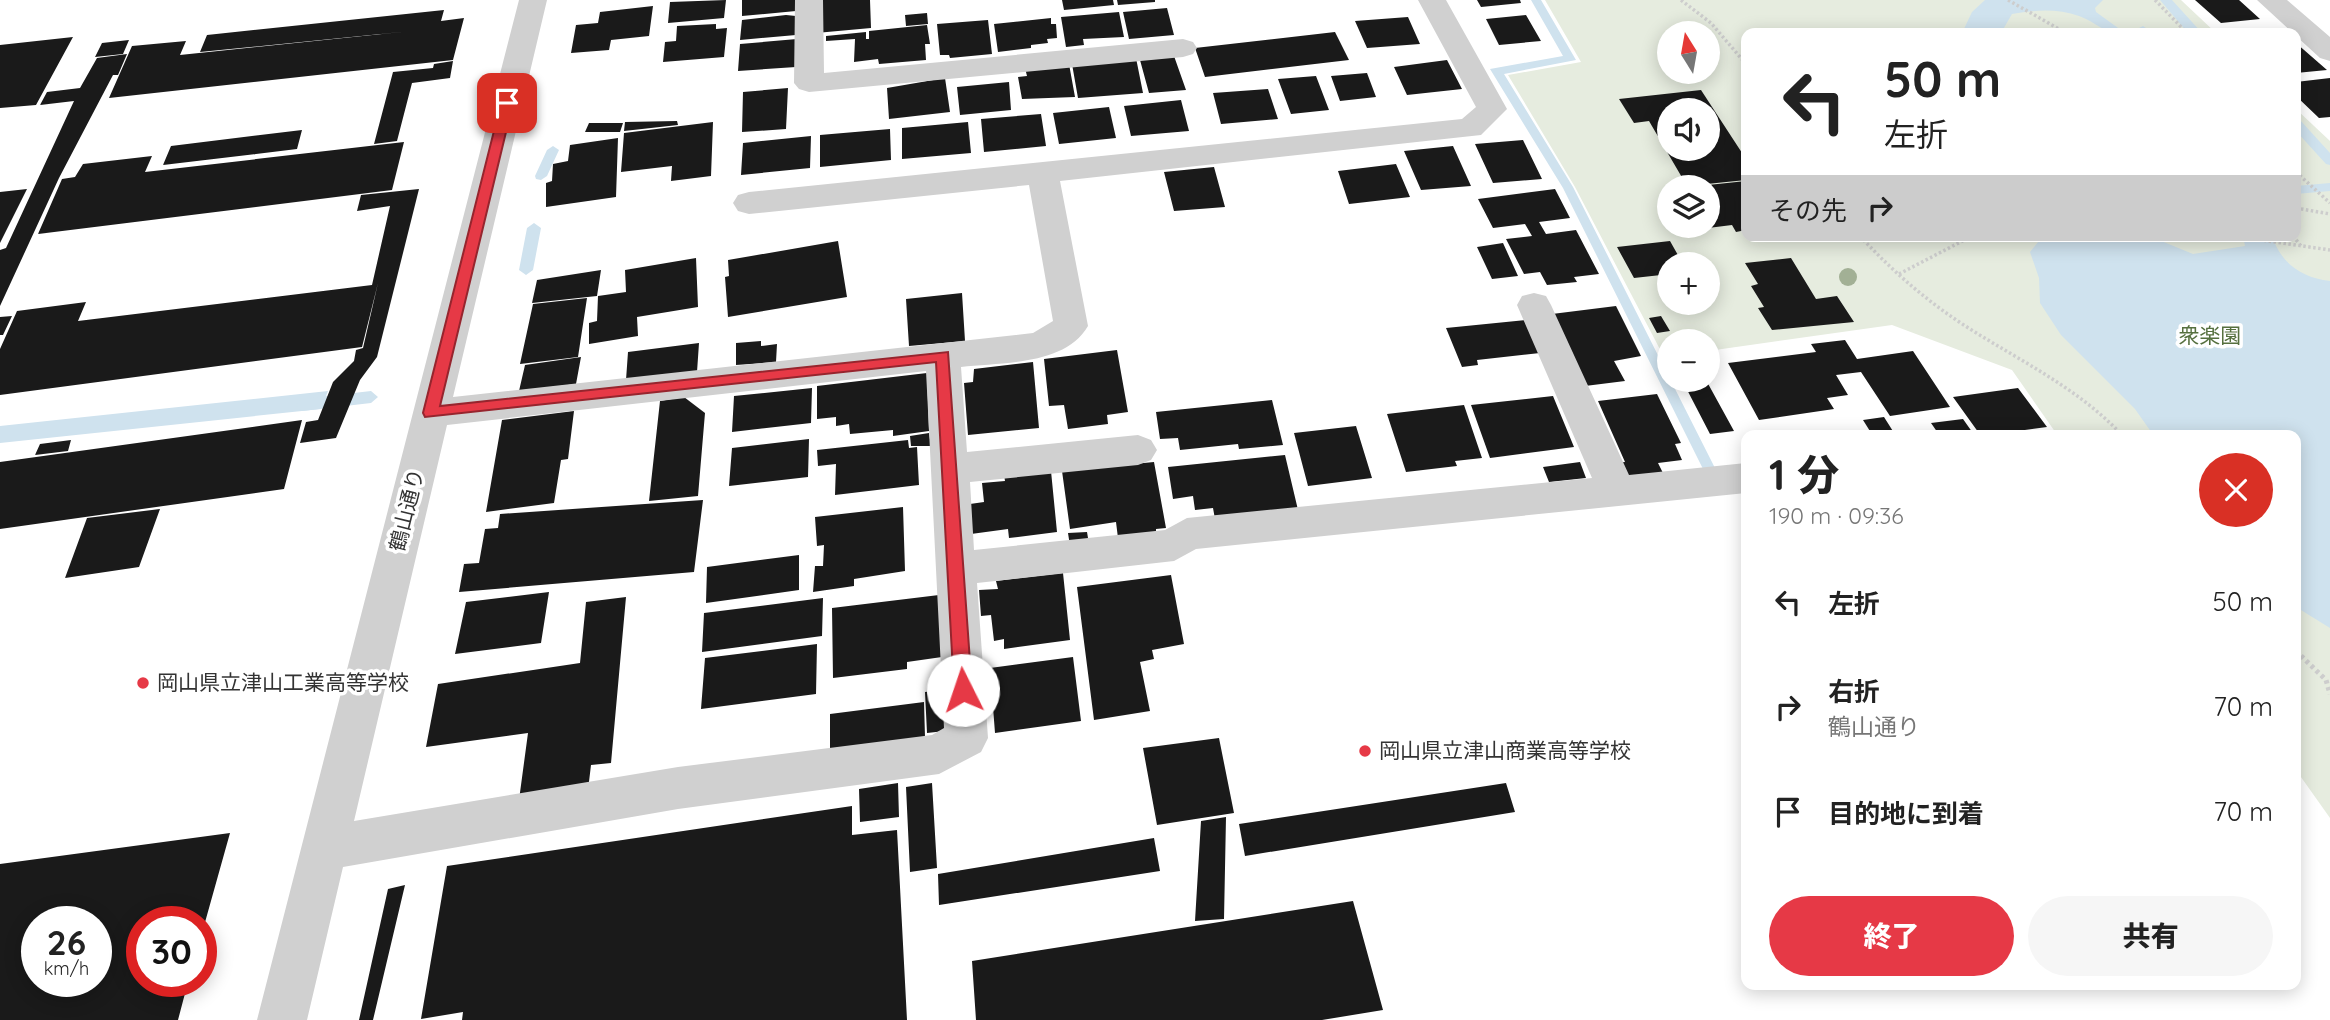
<!DOCTYPE html>
<html lang="ja">
<head>
<meta charset="utf-8">
<style>
	body { margin:0; font-family:Quicksand,"Noto Sans JP",sans-serif; background:#f6f6f6; color:#222; height:100vh; display:flex; flex-direction:column; font-size:26px; white-space:nowrap }
	* { box-sizing:border-box; margin:0 }
	p { font-size:23px; color:#767676 }
	.icon { flex:none; width:38px; height:38px; fill:none; stroke:currentColor; stroke-width:2; stroke-linecap:round; stroke-linejoin:round }
	.map { position:relative; flex:1; overflow:hidden }
	.drawer { position:absolute; left:1741px; top:430px; width:560px; height:560px; display:flex; flex-direction:column; background:#fff; border-radius:14px; box-shadow:0 4px 18px #0003 }
	.drawer>* { flex:none }
	.guide { position:absolute; left:1741px; top:28px; width:560px; height:214px; border-radius:14px; box-shadow:0 4px 18px #0003; background:#fff; color:#222; overflow:hidden }
	.needle { width:46px; rotate:349deg }
	.buttons { position:absolute; left:1657px; top:21px; display:grid; gap:14px }
	.buttons a { display:grid; place-items:center; width:63px; height:63px; border-radius:50%; background:#fff; box-shadow:0 4px 18px #0003; font-size:35px }
	.speed { position:absolute; left:21px; top:906px; display:flex; gap:14px; font-size:35px; font-weight:700; text-align:center }
	.speed>* { display:grid; place-content:center; width:91px; height:91px; border-radius:50%; background:#fff; box-shadow:0 4px 18px #0003; line-height:1 }
	.speed small { font-size:18px; font-weight:400 }
	.speed .limit { border:10px solid #d22; background:#fff; color:#111 }
	.pin { position:absolute; display:grid; place-items:center; width:60px; height:60px; color:#fff; margin:-30px; border-radius:14px; box-shadow:0 4px 10px #0006 }
	.me { position:absolute; width:77px; margin:-38px; rotate:356deg; stroke-linejoin:round; filter:drop-shadow(0 0 5px #0008) }
	.turn { display:flex; align-items:center; gap:24px; height:147px; padding:0 28px; font-size:32px }
	.turn .icon { width:91px; height:91px; stroke-width:2.5 }
	.turn b { display:block; font-size:49px; line-height:60px }
	.then { display:flex; align-items:center; height:66px; padding:0 28px; background:#0003; gap:14px; font-size:26px }
	.round { display:grid; place-items:center; flex:none; width:74px; height:74px; border-radius:37px; background:#f6f6f6 }
	.headline { display:flex; align-items:center; justify-content:space-between; height:119px; padding:0 28px }
	h1 { font-size:42px; font-weight:800; line-height:52px }
	.action { display:flex; gap:14px; margin-top:auto; padding:14px 28px }
	.action a { flex:1; height:80px; border-radius:42px; background:#e63946; color:#fff; font-size:28px; font-weight:800; line-height:80px; text-align:center }
	.action a+a { background:#f6f6f6; color:#222 }
	ul { padding:0; list-style:none }
	li { display:flex; align-items:center; gap:21px; height:105px; padding:0 28px }
	li div { flex:1 }
	li b { display:block; font-size:26px }
	li em { font-style:normal }
	.map>svg:first-child { display:block }
</style>
</head>
<body>
<div class="map">
<svg width="2330" height="1020" viewBox="0 0 2330 1020">
	<rect width="100%" height="100%" fill="#fff"/>
	<path fill="#e6ecdf" fill-rule="evenodd" d="M 1545,0 L 2181,0 L 2216,33 L 1746,33 L 1746,236 L 2296,236 L 2296,109 L 2330,141 L 2330,818 L 2296,770 L 2296,436 L 2058,436 L 2012,370 L 1892,325 L 1708,351 L 1708,341 L 1670,341 L 1669,356 L 1664,357 L 1575,187 L 1508,75 L 1581,62 ZM 1670,33 L 1708,33 L 1708,72 L 1670,72 ZM 1670,110 L 1708,110 L 1708,149 L 1670,149 ZM 1670,187 L 1708,187 L 1708,226 L 1670,226 ZM 1670,264 L 1708,264 L 1708,303 L 1670,303 Z"/>
	<path fill="#cfe2ee" d="M 1531,0 L 1541,0 L 1576,60 L 1504,74 L 1573,187 L 1717,472 L 1705,473 L 1563,188 L 1490,69 L 1563,56 Z
		M 1985,0 L 2103,0 L 2095,8 L 2096,12 L 2125,33 C 2101,33 2100,24 2079,16 C 2057,8 2034,10 2012,14 L 2001,33 L 1962,33 L 1972,12 Z
		M 2043,236 L 2149,236 L 2193,254 L 2245,246 L 2243,236 L 2272,236 C 2281,263 2301,278 2330,281 L 2330,628 L 2296,607 L 2296,436 L 2154,436 L 2135,409 L 2061,335 L 2040,303 L 2039,278 L 2030,252 Z
		M 328,391 L 321,409 L 0,443 L 0,426 Z"/>
	<g fill="none" stroke-linecap="round" stroke-linejoin="round">
		<path fill="#cfe2ee" fill-rule="evenodd" d="M 2160,0 L 2172,0 L 2202,33 L 2187,32 Z
			M 2143,26 L 2153,33 L 2141,33 L 2137,29 Z
			M 2296,119 L 2300,120 L 2330,153 L 2330,165 L 2326,164 L 2296,131 Z
			M 553,146 L 559,150 L 547,176 L 541,180 L 536,179 L 535,176 L 547,150 Z
			M 2330,183 L 2330,191 L 2296,194 L 2296,186 Z
			M 534,223 L 541,228 L 533,270 L 526,275 L 519,270 L 527,228 Z
			M 371,391 L 378,397 L 371,403 L 302,411 L 295,405 L 302,399 Z"/>
	</g>
	<path fill="#1a1a1a" fill-rule="evenodd" d="M 726,0 L 724,18 L 668,23 L 670,2 Z
		M 742,0 L 796,0 L 796,11 L 742,16 Z
		M 819,0 L 870,0 L 871,28 L 816,33 Z
		M 1062,0 L 1113,0 L 1114,5 L 1064,10 Z
		M 1117,0 L 1155,0 L 1155,2 L 1118,5 Z
		M 1477,0 L 1520,0 L 1521,3 L 1481,7 Z
		M 2195,0 L 2239,0 L 2260,19 L 2221,23 Z
		M 653,6 L 649,36 L 611,40 L 609,50 L 571,53 L 576,25 L 598,23 L 600,12 Z
		M 1167,8 L 1174,35 L 1129,39 L 1123,12 Z
		M 444,10 L 441,21 L 464,18 L 453,60 L 109,98 L 132,46 L 186,41 L 180,55 L 411,31 L 200,52 L 207,35 Z
		M 1119,12 L 1124,37 L 1083,39 L 1084,45 L 1066,47 L 1061,17 Z
		M 927,13 L 928,24 L 906,26 L 905,15 Z
		M 786,15 L 796,16 L 796,35 L 740,40 L 742,20 Z
		M 1526,15 L 1541,41 L 1499,45 L 1486,19 Z
		M 1408,17 L 1420,44 L 1367,48 L 1355,21 Z
		M 1051,18 L 1051,24 L 1056,24 L 1057,38 L 1047,39 L 1048,43 L 1031,45 L 1031,48 L 998,52 L 994,24 Z
		M 988,20 L 992,54 L 950,58 L 949,55 L 940,55 L 937,24 Z
		M 716,24 L 716,29 L 727,28 L 724,57 L 663,62 L 665,42 L 676,41 L 677,26 Z
		M 927,25 L 930,44 L 925,44 L 926,60 L 879,64 L 878,59 L 854,62 L 855,39 L 826,41 L 826,36 L 866,32 L 866,39 L 869,39 L 869,31 Z
		M 1335,32 L 1349,60 L 1205,77 L 1195,48 Z
		M 73,37 L 36,105 L 0,108 L 0,45 Z
		M 797,39 L 796,67 L 738,71 L 740,44 Z
		M 129,40 L 123,54 L 95,57 L 102,43 Z
		M 2296,43 L 2327,70 L 2296,73 Z
		M 127,54 L 118,75 L 113,75 L 59,178 L 0,306 L 0,250 L 6,248 L 74,101 L 40,105 L 47,92 L 80,88 L 97,58 Z
		M 1174,56 L 1186,90 L 1149,93 L 1140,60 Z
		M 1136,58 L 1143,93 L 1078,98 L 1072,64 Z
		M 1447,60 L 1462,89 L 1407,95 L 1394,67 Z
		M 453,61 L 450,78 L 412,83 L 397,141 L 374,144 L 393,72 L 433,68 L 434,64 Z
		M 1069,64 L 1075,97 L 1022,99 L 1018,77 L 1027,76 L 1025,68 Z
		M 1367,73 L 1376,97 L 1340,101 L 1331,76 Z
		M 1316,76 L 1329,110 L 1291,114 L 1278,79 Z
		M 945,78 L 950,112 L 889,119 L 887,88 Z
		M 2330,78 L 2330,117 L 2319,118 L 2296,96 L 2296,82 Z
		M 1009,82 L 1011,110 L 960,115 L 957,87 Z
		M 788,88 L 786,129 L 742,132 L 743,92 Z
		M 1268,89 L 1278,119 L 1221,124 L 1213,93 Z
		M 1701,90 L 1746,159 L 1746,180 L 1687,186 L 1649,121 L 1634,123 L 1619,99 ZM 1670,110 L 1708,110 L 1708,149 L 1670,149 Z
		M 1181,100 L 1189,131 L 1131,136 L 1124,106 Z
		M 1109,107 L 1116,138 L 1059,144 L 1053,113 Z
		M 1041,114 L 1046,146 L 984,152 L 981,119 Z
		M 677,121 L 678,125 L 624,131 L 625,122 Z
		M 713,122 L 711,176 L 671,181 L 672,166 L 621,172 L 624,133 Z
		M 968,122 L 971,153 L 902,159 L 902,128 Z
		M 589,123 L 623,123 L 620,132 L 585,132 Z
		M 890,129 L 891,160 L 820,167 L 820,135 Z
		M 302,130 L 297,149 L 163,165 L 171,146 Z
		M 811,136 L 810,168 L 741,175 L 743,143 Z
		M 618,138 L 616,197 L 546,207 L 546,183 L 552,181 L 553,164 L 568,161 L 570,145 Z
		M 1523,140 L 1542,179 L 1493,183 L 1475,144 Z
		M 404,142 L 392,190 L 38,234 L 62,179 L 75,177 L 83,164 L 152,156 L 145,172 Z
		M 1453,146 L 1471,186 L 1421,190 L 1404,151 Z
		M 1396,164 L 1410,197 L 1349,204 L 1338,171 Z
		M 1214,167 L 1225,207 L 1174,211 L 1164,172 Z
		M 1746,181 L 1746,230 L 1736,232 L 1732,225 L 1708,228 L 1708,185 Z
		M 27,189 L 0,243 L 0,192 Z
		M 419,189 L 377,357 L 360,380 L 336,438 L 300,443 L 306,422 L 318,420 L 333,382 L 354,361 L 356,350 L 363,348 L 378,283 L 362,347 L 0,395 L 0,349 L 17,311 L 86,302 L 78,321 L 372,285 L 390,206 L 357,211 L 361,195 Z
		M 1555,189 L 1570,218 L 1539,222 L 1546,234 L 1576,230 L 1599,274 L 1574,277 L 1577,282 L 1547,285 L 1540,272 L 1524,274 L 1506,239 L 1532,236 L 1525,224 L 1493,228 L 1478,199 Z
		M 838,241 L 847,297 L 728,317 L 725,277 L 729,276 L 728,260 Z
		M 1670,241 L 1683,264 L 1670,264 L 1670,274 L 1634,278 L 1617,247 Z
		M 1503,243 L 1518,276 L 1492,279 L 1477,247 Z
		M 696,258 L 698,307 L 637,317 L 638,336 L 589,344 L 589,323 L 597,321 L 598,296 L 626,292 L 625,270 Z
		M 1791,258 L 1816,299 L 1837,296 L 1854,322 L 1772,330 L 1758,308 L 1764,307 L 1751,286 L 1758,284 L 1745,263 Z
		M 601,270 L 597,296 L 532,303 L 537,280 Z
		M 962,293 L 965,341 L 909,346 L 906,299 Z
		M 587,298 L 578,357 L 520,364 L 533,304 Z
		M 1616,306 L 1641,356 L 1614,361 L 1625,381 L 1585,386 L 1552,314 Z
		M 12,316 L 3,335 L 0,335 L 0,317 Z
		M 1661,316 L 1670,331 L 1657,333 L 1649,318 Z
		M 1526,320 L 1540,353 L 1477,360 L 1478,365 L 1462,367 L 1446,328 Z
		M 1845,340 L 1857,359 L 1913,351 L 1950,407 L 1890,416 L 1861,372 L 1836,375 L 1848,395 L 1827,398 L 1834,409 L 1759,420 L 1728,363 L 1816,352 L 1811,344 Z
		M 761,341 L 761,346 L 777,344 L 776,362 L 736,365 L 736,343 Z
		M 699,343 L 697,372 L 626,380 L 628,352 Z
		M 1117,350 L 1128,412 L 1107,415 L 1108,424 L 1068,429 L 1064,405 L 1049,406 L 1044,359 Z
		M 581,357 L 576,384 L 519,391 L 525,365 Z
		M 1033,362 L 1039,428 L 968,435 L 964,383 L 973,382 L 974,369 Z
		M 927,373 L 929,431 L 893,436 L 893,430 L 850,434 L 849,424 L 836,426 L 836,417 L 817,419 L 817,386 Z
		M 1682,380 L 1706,380 L 1734,431 L 1710,434 Z
		M 812,388 L 811,423 L 732,432 L 734,396 Z
		M 2018,388 L 2047,427 L 1981,436 L 1953,397 Z
		M 1657,394 L 1681,443 L 1675,444 L 1682,460 L 1658,463 L 1665,477 L 1624,481 L 1615,463 L 1625,462 L 1598,401 Z
		M 1553,396 L 1574,447 L 1490,458 L 1471,405 Z
		M 684,397 L 705,413 L 698,496 L 649,501 L 660,401 Z
		M 1272,400 L 1283,445 L 1239,449 L 1238,444 L 1180,450 L 1178,438 L 1160,439 L 1156,412 Z
		M 1464,405 L 1482,458 L 1455,461 L 1457,466 L 1406,472 L 1387,414 Z
		M 574,411 L 568,459 L 561,460 L 554,503 L 486,512 L 502,420 Z
		M 1884,417 L 1896,436 L 1873,436 L 1863,420 Z
		M 1963,419 L 1975,436 L 1940,436 L 1931,423 Z
		M 302,420 L 284,489 L 0,529 L 0,462 Z
		M 1356,426 L 1372,478 L 1308,486 L 1294,433 Z
		M 929,433 L 931,446 L 911,446 L 910,436 Z
		M 809,439 L 808,477 L 729,486 L 732,448 Z
		M 71,440 L 68,451 L 35,455 L 40,444 Z
		M 908,440 L 909,448 L 917,447 L 919,485 L 835,495 L 836,464 L 818,466 L 817,450 Z
		M 1285,455 L 1298,510 L 1215,519 L 1213,508 L 1195,510 L 1193,496 L 1173,499 L 1168,467 Z
		M 1154,462 L 1166,528 L 1156,529 L 1156,534 L 1118,538 L 1116,522 L 1070,529 L 1062,471 Z
		M 1580,462 L 1586,478 L 1549,482 L 1543,467 Z
		M 1051,471 L 1057,532 L 1009,538 L 1008,529 L 971,534 L 970,504 L 984,502 L 982,483 L 1005,481 L 1004,475 Z
		M 703,500 L 694,572 L 459,592 L 464,564 L 479,563 L 485,529 L 498,528 L 500,514 Z
		M 903,507 L 905,571 L 854,579 L 854,586 L 813,592 L 815,566 L 823,566 L 824,545 L 817,546 L 815,517 Z
		M 160,509 L 139,567 L 65,578 L 87,518 Z
		M 1087,532 L 1089,544 L 1070,546 L 1068,533 Z
		M 799,555 L 799,590 L 706,603 L 707,567 Z
		M 1063,573 L 1070,640 L 1004,649 L 1004,639 L 994,641 L 991,615 L 981,616 L 979,590 L 998,589 L 996,581 Z
		M 1171,575 L 1184,644 L 1152,650 L 1154,659 L 1140,662 L 1150,711 L 1094,720 L 1077,587 Z
		M 549,592 L 541,643 L 455,654 L 466,602 Z
		M 939,595 L 942,657 L 907,662 L 907,669 L 833,678 L 832,608 Z
		M 626,597 L 611,763 L 591,765 L 588,790 L 519,800 L 528,733 L 426,747 L 438,684 L 580,663 L 586,602 Z
		M 823,598 L 822,636 L 702,652 L 704,613 Z
		M 817,644 L 816,694 L 701,709 L 705,658 Z
		M 1073,657 L 1081,721 L 995,733 L 990,668 Z
		M 943,690 L 945,731 L 927,733 L 925,692 Z
		M 924,702 L 925,737 L 830,750 L 830,714 Z
		M 1219,738 L 1234,813 L 1157,825 L 1143,748 Z
		M 898,783 L 899,817 L 860,822 L 859,789 Z
		M 932,783 L 937,868 L 910,872 L 906,787 Z
		M 1506,783 L 1515,812 L 1245,856 L 1239,824 Z
		M 852,806 L 852,835 L 897,830 L 907,1020 L 462,1020 L 463,1012 L 421,1019 L 447,866 Z
		M 1226,817 L 1224,919 L 1195,921 L 1201,821 Z
		M 230,833 L 202,933 L 201,922 L 142,922 L 142,982 L 188,982 L 178,1020 L 0,1020 L 0,864 ZM 37,922 L 96,922 L 96,982 L 37,982 Z
		M 1154,838 L 1160,871 L 939,905 L 938,874 Z
		M 405,885 L 373,1020 L 359,1020 L 388,889 Z
		M 1353,901 L 1383,1010 L 1322,1020 L 976,1020 L 972,961 Z"/>
	<g fill="none" stroke-linecap="round" stroke-linejoin="round">
		<path stroke="#cdcdcd" stroke-width="3.5" stroke-dasharray="2.5 2.5" stroke-linecap="butt" d="M 1681,0 L 1711,23 L 1746,64
			M 2008,0 L 2066,33
			M 2155,0 L 2187,33
			M 2296,172 L 2330,203
			M 2296,208 L 2330,214
			M 1860,236 C 1893,272 1929,303 1970,329 C 2024,363 2079,389 2123,436
			M 2234,236 L 2330,250
			M 2293,236 L 2301,246
			M 1899,274 L 1972,236"/>
		<path stroke="#cdcdcd" stroke-width="5" stroke-dasharray="3.5 3.5" stroke-linecap="butt" d="M 2296,651 L 2326,680 L 2330,694"/>
		<path fill="#d0d0d0" fill-rule="evenodd" d="M 519,0 L 547,0 L 453,397 L 1033,333 L 1053,321 L 1029,185 L 749,214 L 738,211 L 733,203 L 738,195 L 749,192 L 1462,119 L 1476,107 L 1418,0 L 1446,0 L 1507,109 L 1481,135 L 1060,181 L 1088,326 C 1065,366 1001,362 961,367 L 967,452 L 1138,435 L 1151,440 L 1157,450 L 1151,460 L 1138,465 L 970,482 L 974,550 L 1165,530 L 1187,518 L 1592,478 L 1517,305 L 1522,296 L 1534,293 L 1546,296 L 1551,305 L 1629,475 L 1746,463 L 1746,493 L 1196,549 L 1174,561 L 977,583 L 988,738 L 981,752 L 939,774 L 678,809 L 343,867 L 307,1020 L 257,1020 ZM 926,371 L 944,728 L 932,735 L 678,767 L 354,821 L 447,425 Z
			M 795,0 L 823,0 L 824,73 L 1183,39 L 1193,42 L 1197,48 L 1193,54 L 1183,57 L 809,92 L 799,89 L 794,83 Z
			M 2257,0 L 2287,0 L 2330,37 L 2330,61 L 2320,58 Z"/>
	</g>
	<circle fill="#a2b095" cx="1848" cy="277" r="9"/>
	<path fill="#e63946" stroke="#96252e" stroke-width="2" d="M 507,99 L 513,103 L 440,406 L 948,352 L 972,690 L 969,696 L 957,696 L 954,690 L 936,362 L 425,417 L 423,413 L 501,103 Z"/>
	<g fill="#e63946" stroke="#fff" stroke-width="2.5">
		<circle cx="143" cy="683" r="7"/>
		<circle cx="1365" cy="751" r="7"/>
	</g>
	<g text-anchor="middle" stroke-width="7" stroke-linejoin="round" paint-order="stroke">
		<g font-size="21" fill="#56703f" stroke="#fff">
			<text x="2210" y="343">衆楽園</text>
		</g>
		<g font-size="21" fill="#333" stroke="#fff">
			<text transform="translate(407 510) rotate(-76)" y="7">鶴山通り</text>
		</g>
		<g font-size="21" fill="#333" stroke="#fff" text-anchor="start">
			<text x="157" y="690">岡山県立津山工業高等学校</text>
			<text x="1379" y="758">岡山県立津山商業高等学校</text>
		</g>
	</g>
</svg>
<div class="buttons">
<a><svg class="needle" viewBox="-14 -14 28 28"><path d="M0-13l5 13h-10z" fill="#e53935"/><path d="M0 13l5-13h-10z" fill="#767676"/></svg></a>
<a><svg class="icon" aria-label="sound" viewBox="0 0 24 24"><path d="M4 9h4l5-4v14l-5-4H4zM17 9q2 3 0 6"/></svg></a>
<a><svg class="icon" aria-label="layers" viewBox="0 0 24 24"><path d="M12 4l9 5-9 5-9-5zM3 14l9 5 9-5"/></svg></a>
<a>+</a>
<a>−</a>
</div>
<div class="speed"><div>26<small>km/h</small></div><div class="limit">30</div></div>
<div class="pin" style="left:507px;top:103px;background:#d93025"><svg class="icon" aria-label="arrive" viewBox="0 0 24 24"><path d="M6 21V4h12l-3 4 3 4H6"/></svg></div>
<svg class="me" style="left:963px;top:690px" viewBox="-20 -20 40 40"><circle r="19" fill="#fff"/><path d="M0-13L10 11 0 6-10 11z" fill="#e63946"/></svg>
<div class="guide">
<div class="turn"><svg class="icon" aria-label="left" viewBox="0 0 24 24"><path d="M17 20v-9H6M10 6l-5 5 5 5"/></svg><div><b>50 m</b>左折</div></div>
<div class="then">その先<svg class="icon" aria-label="right" viewBox="0 0 24 24"><path d="M7 20v-9h11M14 6l5 5-5 5"/></svg></div>
</div>
<section class="drawer">
<div class="headline"><div><h1>1 分</h1><p>190 m · 09:36</p></div><a class="round" style="background:#d93025;color:#fff"><svg class="icon" aria-label="close" viewBox="0 0 24 24"><path d="M6 6l12 12M18 6L6 18"/></svg></a></div>
<ul>
<li><svg class="icon" aria-label="left" viewBox="0 0 24 24"><path d="M17 20v-9H6M10 6l-5 5 5 5"/></svg><div><b>左折</b></div><em>50 m</em></li>
<li><svg class="icon" aria-label="right" viewBox="0 0 24 24"><path d="M7 20v-9h11M14 6l5 5-5 5"/></svg><div><b>右折</b><p>鶴山通り</p></div><em>70 m</em></li>
<li><svg class="icon" aria-label="arrive" viewBox="0 0 24 24"><path d="M6 21V4h12l-3 4 3 4H6"/></svg><div><b>目的地に到着</b></div><em>70 m</em></li>
</ul>
<div class="action"><a>終了</a><a>共有</a></div>
</section>
</div>
</body>
</html>
